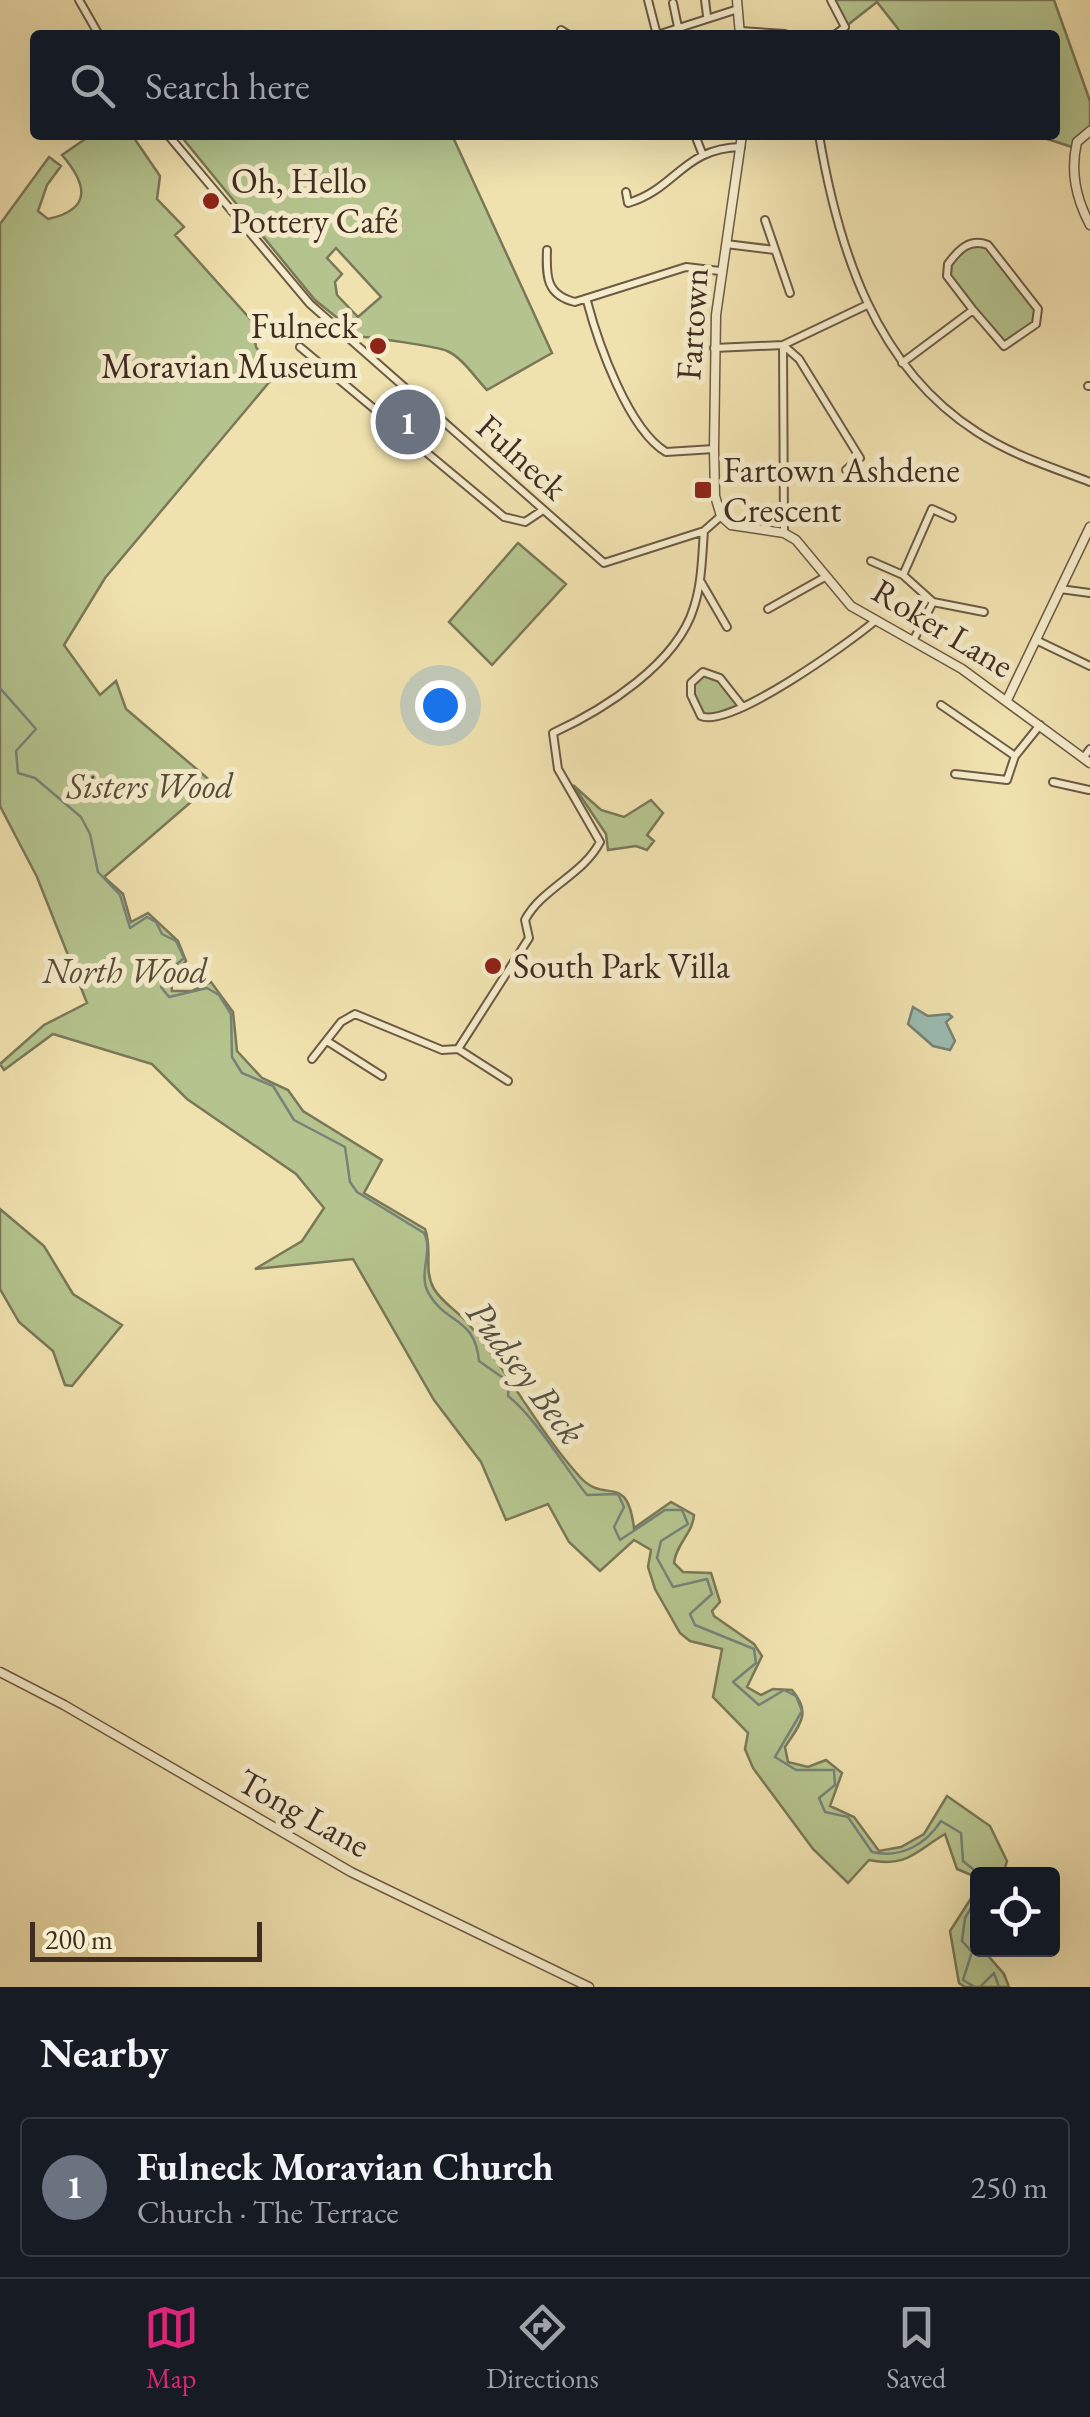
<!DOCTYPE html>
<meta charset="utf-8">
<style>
:root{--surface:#171b24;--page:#242831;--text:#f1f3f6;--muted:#9ea1a6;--line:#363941;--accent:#db2777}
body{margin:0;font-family:"EB Garamond",serif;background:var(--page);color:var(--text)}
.controls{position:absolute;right:30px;bottom:30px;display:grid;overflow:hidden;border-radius:10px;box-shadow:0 10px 40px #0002}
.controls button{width:90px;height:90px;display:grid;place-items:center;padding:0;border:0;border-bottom:2px solid var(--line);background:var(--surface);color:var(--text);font:50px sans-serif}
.scale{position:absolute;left:30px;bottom:25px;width:232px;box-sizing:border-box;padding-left:10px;border:5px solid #402d22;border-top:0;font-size:28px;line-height:35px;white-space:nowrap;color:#402d22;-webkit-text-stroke:8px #f5eccb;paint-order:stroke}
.you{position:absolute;left:440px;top:705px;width:35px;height:35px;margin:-25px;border:8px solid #fff;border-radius:50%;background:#1a73e8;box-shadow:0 0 0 15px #1a73e833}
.badge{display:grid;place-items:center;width:65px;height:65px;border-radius:50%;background:var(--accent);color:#fff;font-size:32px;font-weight:700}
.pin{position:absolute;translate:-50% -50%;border:5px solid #fff;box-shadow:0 2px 10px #0006}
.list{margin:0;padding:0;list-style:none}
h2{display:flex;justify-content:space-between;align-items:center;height:130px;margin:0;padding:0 40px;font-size:42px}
h2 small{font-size:32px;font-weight:400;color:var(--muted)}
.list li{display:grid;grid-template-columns:65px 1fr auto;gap:30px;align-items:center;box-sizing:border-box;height:140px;margin:0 20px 20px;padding:0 20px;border:2px solid var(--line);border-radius:10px}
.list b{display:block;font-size:38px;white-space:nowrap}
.list p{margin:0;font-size:32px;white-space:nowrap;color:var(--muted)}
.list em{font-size:32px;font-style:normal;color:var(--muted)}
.icon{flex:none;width:55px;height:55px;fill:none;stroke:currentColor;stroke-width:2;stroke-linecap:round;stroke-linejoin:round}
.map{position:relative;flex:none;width:1090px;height:1987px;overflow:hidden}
.search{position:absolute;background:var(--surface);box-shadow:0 10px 40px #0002;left:30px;right:30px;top:30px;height:110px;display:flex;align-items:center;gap:25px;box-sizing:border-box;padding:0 35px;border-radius:10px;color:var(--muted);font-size:38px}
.sheet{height:290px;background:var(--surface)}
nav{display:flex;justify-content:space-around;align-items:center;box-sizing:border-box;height:140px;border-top:2px solid var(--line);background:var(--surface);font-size:28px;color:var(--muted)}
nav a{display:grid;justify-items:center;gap:5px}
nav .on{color:var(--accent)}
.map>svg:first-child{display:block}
</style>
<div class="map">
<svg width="1090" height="1987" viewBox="0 0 1090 1987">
<rect width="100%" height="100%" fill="#f0e2af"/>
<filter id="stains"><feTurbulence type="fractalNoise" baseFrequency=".002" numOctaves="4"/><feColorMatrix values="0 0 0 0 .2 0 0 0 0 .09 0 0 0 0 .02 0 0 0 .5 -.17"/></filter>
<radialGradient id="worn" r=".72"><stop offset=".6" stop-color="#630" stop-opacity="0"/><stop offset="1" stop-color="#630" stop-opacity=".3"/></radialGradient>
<path fill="#b5c48e" stroke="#7a7858" stroke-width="2.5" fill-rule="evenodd" d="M831,0H1054L1090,101V131L1075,148L1035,135H1055V35H903L877,2L845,27Z
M91,135H132L160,176L157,199L184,227L175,235L252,321L256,347L276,374L105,578L64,645L100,695L116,681L126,709L213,783L104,877L123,894L131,922L148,913L178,941L186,961L171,978L172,991H192L211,982L233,1012L237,1051L262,1078L288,1090L303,1111L382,1160L364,1193L425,1229C433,1250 423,1270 434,1289C443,1304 461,1313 471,1327C510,1374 539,1432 580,1477C605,1505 627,1471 634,1528L671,1502L694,1515C693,1533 676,1544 674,1563L683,1572L711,1573L720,1602L712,1611L714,1616L754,1644L762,1656L747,1687L761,1695L773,1689L792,1690C812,1713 800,1724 785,1747L788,1762L808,1767L826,1760L842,1773L830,1806L854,1817L879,1851L901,1847L924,1834L947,1796L990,1826L1007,1861L1003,1874H978L977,1884L976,1877L957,1869L945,1834C916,1851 907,1868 869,1860L848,1883L813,1849L753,1768L745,1749L748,1733L713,1697L722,1649L690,1641L680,1633L655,1589L648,1567L651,1550L634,1540L600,1571L569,1542L548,1504L506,1520L481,1462L434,1400L353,1259L255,1269L302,1241L324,1208L296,1174L187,1099L152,1064L53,1034L4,1070L0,1064L44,1025L87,1003L37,877L0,806V224L49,157L61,166L47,185L38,211L48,219C94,209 86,183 62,155Z
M180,135H452L552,353L487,390C476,379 462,357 447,351C439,347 366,336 361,337L315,300ZM336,248L381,297L358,317L337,295L335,282L342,274L327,258Z
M968,244L988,245L1038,309L1036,324L1004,346L947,276L948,264Z
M518,543L566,584L492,665L449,622Z
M698,675H715L742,706L715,719H705L695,705L691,683Z
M573,785L601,810L624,817L651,800L663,813L647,835L654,841L647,850L636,846L608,850L606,834Z
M0,1209L44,1246L73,1294L122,1325L72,1386L65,1385L53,1351L19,1322L0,1289Z
M977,1889L973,1930L978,1950H983L1004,1974L1009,1987H965L959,1983L950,1931Z"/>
<path fill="#9bbcb2" stroke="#778378" stroke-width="2.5" d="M913,1007L928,1016L949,1014L952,1017L946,1022L955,1041L950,1050L933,1046L908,1024Z"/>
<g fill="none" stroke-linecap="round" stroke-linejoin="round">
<path stroke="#778378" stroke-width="2.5" d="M0,688L36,729L16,751L18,773L35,778L81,817L90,834L98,872L120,895L130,928L147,917L156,922L162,934L176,941L184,958L169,971L161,987L169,997L207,988L219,995L231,1014L232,1057L242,1073L273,1086L294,1120L345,1147L350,1182L357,1192L424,1233C434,1252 417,1274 429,1294C447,1325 475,1317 479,1361L509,1382L508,1396C534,1416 564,1466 587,1495L618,1494L624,1507L614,1527L620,1540L665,1510H682L688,1524L661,1541L657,1558L673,1587L707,1579L712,1594L690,1614L695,1625L754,1649L756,1663L733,1682L759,1705L784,1690L796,1696L802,1711L775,1757L796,1770H834L835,1785L819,1798L825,1812L848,1817L872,1852C901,1859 926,1844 941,1821L961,1833L963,1861L979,1874
M975,1987L963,1980L972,1952L962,1941L965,1918L978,1896
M980,1987L994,1973L999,1987"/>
<g stroke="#6c5a45" stroke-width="10">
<path id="minor" d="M79,0L99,35
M648,0L657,35L738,9
M705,0L707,16
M831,0L845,27L835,35
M673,3L678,27
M561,30L569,35
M740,31L785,34
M168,135L310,304L604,563L704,531L721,516
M695,135L702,153
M819,135C838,248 875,367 977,432C1012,455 1051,467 1090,482
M626,192L628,203C676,189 683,148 741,147
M765,220L790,293
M726,244L775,250
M547,250C546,276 546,295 575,302L686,267L720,271
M587,301C598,343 628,429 666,452L714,449
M783,345L784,533
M783,345L799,359L860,458L846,470
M783,345L867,305
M300,347L504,517L525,522L543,510
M714,348L783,345
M902,363L973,310L947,276L948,264C959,249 970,238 988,245L1038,309L1036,324L1004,346L973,310
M1088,386H1090
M871,561L903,575L933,602L984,612
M903,575L932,509L952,518
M701,582L727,627
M1060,589L1090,593
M768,609L825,577
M913,641L933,602
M1038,641L1090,666
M941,705L1015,756
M742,706L720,678L703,672L691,683V695L701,716C730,729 850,642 875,621
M1084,757L1090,749
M955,774L1007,780L1015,756L1040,725
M1053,782L1089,790
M327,1041L382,1076
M458,1049L529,938L525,920C542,888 583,875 600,842L558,769L553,733C603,710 677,664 694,607C702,582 702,556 704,531
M458,1049L508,1081
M312,1059L341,1022L355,1014L442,1050L458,1049"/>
</g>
<g stroke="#6c5a45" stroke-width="11">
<path id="tertiary" d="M737,0L740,35
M1090,131L1077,142C1070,172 1076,198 1090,225
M742,135L716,315L714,449L715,496L721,516L731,525L784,533L796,540L851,606L962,669L1090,763
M1007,700L1090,527
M0,1672L64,1705L351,1872L589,1987"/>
</g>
<use href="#minor" stroke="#f5eccb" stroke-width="6"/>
<use href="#tertiary" stroke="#f5eccb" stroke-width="8"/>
</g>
<g fill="#8f2418" stroke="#f5eccb" stroke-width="4">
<circle cx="211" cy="201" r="10"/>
<circle cx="378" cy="346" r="10"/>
<rect x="693" y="480" width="20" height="20" rx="5"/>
<circle cx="493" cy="966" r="10"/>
</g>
<g text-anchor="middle" stroke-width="10" stroke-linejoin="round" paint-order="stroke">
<g font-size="35" fill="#402d22" stroke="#f5eccb" text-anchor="start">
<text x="231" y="193">Oh, Hello<tspan x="231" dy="40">Pottery Café</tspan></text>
<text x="358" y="338" text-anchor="end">Fulneck<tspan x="358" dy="40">Moravian Museum</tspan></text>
<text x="723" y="482">Fartown Ashdene<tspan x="723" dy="40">Crescent</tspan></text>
<text x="513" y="978">South Park Villa</text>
</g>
<g font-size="35" fill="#402d22" stroke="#f5eccb">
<text transform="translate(692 324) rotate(-86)" y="12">Fartown</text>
<text transform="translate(522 457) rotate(42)" y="12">Fulneck</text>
<text transform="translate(943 628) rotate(31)" y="12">Roker Lane</text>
<text transform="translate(304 1813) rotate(29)" y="12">Tong Lane</text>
</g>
<g font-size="35" font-style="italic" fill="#574b38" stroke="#f5eccb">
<text x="150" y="798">Sisters Wood</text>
<text x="125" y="983">North Wood</text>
</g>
<g font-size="38" font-style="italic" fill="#575146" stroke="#f5eccb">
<text transform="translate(526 1372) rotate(53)" y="13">Pudsey Beck</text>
</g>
</g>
<rect width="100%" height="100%" filter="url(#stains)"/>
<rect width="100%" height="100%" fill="url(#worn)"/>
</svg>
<div class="controls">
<button><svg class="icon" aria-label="locate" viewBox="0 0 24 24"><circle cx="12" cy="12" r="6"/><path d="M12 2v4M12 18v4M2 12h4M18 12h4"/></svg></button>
</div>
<div class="scale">200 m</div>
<div class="you"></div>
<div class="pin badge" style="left:408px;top:422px;background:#6b7280">1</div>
<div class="search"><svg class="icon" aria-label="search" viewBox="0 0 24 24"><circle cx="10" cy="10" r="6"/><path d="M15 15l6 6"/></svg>Search here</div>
</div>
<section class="sheet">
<h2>Nearby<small></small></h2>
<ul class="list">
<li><span class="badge" style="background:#6b7280">1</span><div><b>Fulneck Moravian Church</b><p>Church · The Terrace</p></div><em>250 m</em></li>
</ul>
</section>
<nav>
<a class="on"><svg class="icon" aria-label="map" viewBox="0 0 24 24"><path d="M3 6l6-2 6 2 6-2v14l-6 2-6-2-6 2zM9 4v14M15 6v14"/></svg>Map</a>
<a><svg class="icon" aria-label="directions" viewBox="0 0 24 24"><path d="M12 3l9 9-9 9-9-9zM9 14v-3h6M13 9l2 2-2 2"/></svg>Directions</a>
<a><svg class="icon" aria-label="saved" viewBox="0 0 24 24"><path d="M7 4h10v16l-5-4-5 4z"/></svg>Saved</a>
</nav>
